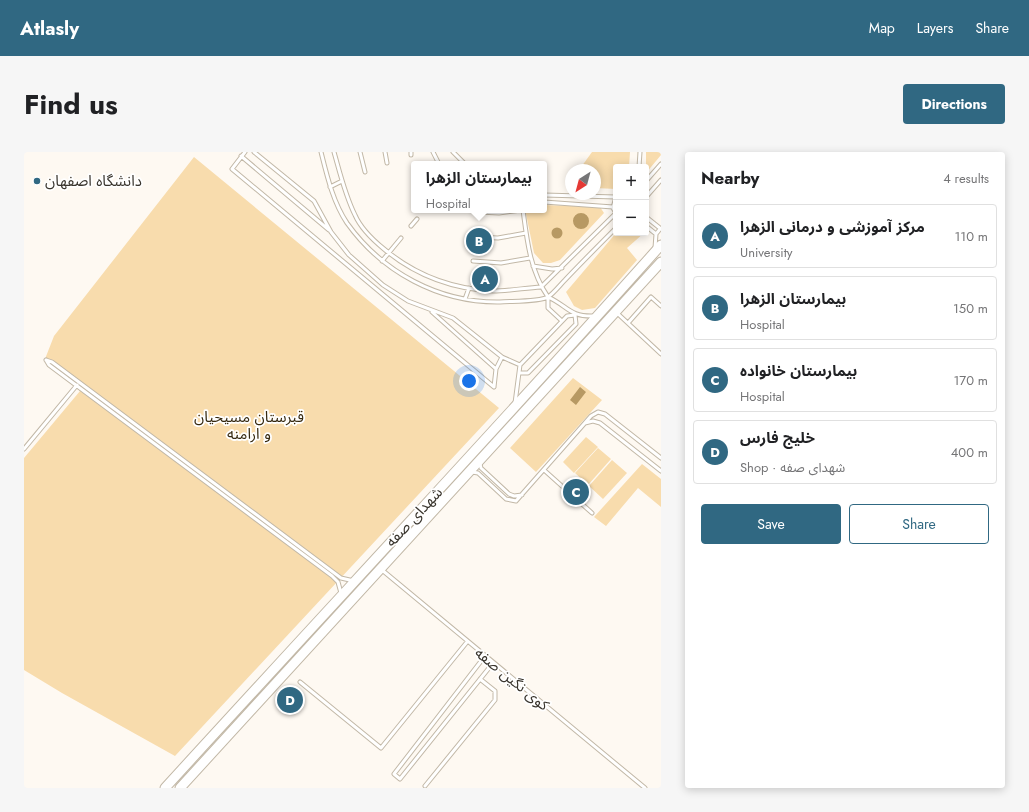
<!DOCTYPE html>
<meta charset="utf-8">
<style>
:root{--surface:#fff;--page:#f6f6f6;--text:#202124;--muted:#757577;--line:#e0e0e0;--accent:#306882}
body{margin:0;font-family:Jost,"Noto Sans Arabic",sans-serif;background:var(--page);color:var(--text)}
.controls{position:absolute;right:12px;top:12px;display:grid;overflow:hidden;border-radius:4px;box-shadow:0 2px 10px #0003}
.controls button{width:36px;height:36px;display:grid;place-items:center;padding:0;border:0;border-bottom:1px solid var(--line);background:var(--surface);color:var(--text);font:20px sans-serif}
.compass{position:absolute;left:541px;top:12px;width:36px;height:36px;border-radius:50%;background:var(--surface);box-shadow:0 2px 10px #0003;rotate:216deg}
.you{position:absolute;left:445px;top:229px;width:14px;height:14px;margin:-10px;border:3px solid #fff;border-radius:50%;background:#1a73e8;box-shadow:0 0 0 6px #1a73e833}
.badge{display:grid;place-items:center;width:26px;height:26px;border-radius:50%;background:var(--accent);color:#fff;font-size:13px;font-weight:700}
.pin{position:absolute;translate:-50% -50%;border:2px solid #fff;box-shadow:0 1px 4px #0006}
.popup{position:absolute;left:387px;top:9px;width:136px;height:52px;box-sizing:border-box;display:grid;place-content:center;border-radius:4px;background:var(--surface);filter:drop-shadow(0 1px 3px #0005);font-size:13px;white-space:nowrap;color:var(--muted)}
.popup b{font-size:15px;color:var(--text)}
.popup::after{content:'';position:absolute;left:50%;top:100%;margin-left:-8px;border:8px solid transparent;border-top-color:var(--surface)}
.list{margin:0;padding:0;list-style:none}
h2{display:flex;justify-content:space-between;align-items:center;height:52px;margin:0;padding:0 16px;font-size:17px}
h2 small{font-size:13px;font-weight:400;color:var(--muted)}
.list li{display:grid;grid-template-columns:26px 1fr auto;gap:12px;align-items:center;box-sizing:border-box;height:64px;margin:0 8px 8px;padding:0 8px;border:1px solid var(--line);border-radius:4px}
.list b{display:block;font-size:15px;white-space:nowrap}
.list p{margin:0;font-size:13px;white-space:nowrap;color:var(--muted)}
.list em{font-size:13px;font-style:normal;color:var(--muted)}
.actions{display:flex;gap:8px;padding:12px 16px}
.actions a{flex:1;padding:9px 0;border:1px solid var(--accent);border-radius:4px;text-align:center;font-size:14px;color:var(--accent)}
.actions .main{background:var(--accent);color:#fff}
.map{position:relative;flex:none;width:637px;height:636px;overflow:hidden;border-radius:4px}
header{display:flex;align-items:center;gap:24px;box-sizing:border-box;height:56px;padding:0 20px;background:var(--accent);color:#fff}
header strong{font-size:19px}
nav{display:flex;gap:22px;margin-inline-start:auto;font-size:14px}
.intro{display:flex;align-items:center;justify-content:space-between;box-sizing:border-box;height:96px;padding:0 24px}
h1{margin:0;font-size:28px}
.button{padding:10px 18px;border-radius:4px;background:var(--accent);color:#fff;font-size:14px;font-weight:700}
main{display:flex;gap:24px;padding:0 24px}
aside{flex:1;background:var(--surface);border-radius:4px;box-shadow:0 2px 10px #0003}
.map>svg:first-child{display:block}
</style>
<header>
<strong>Atlasly</strong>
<nav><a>Map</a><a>Layers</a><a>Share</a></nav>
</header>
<div class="intro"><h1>Find us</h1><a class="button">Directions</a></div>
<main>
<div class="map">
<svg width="637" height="636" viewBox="0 0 637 636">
<rect width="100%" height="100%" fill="#fef9f2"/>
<path fill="#f8dcad" d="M568,0H606L605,15H592V37L571,36V18H555Z
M622,0H637V3L622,21Z
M170,5L475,256L151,604L38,541L0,518V306L56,239L24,214L21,207L30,184Z
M520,53L576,55L580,61L536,108L527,111H519L510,101L502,62V58H520Z
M592,81H620L603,96L613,108L571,156L558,158L550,154L542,140Z
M549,226L578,248L512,320L486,296Z
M562,285L574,295L550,321L539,310Z
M574,296L587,307L564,333L551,321Z
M588,308L603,321L579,347L565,334Z
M618,312L637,327V355L614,336L582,374L570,365Z"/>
<path fill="#b79963" d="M549 69a8 8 0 1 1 16 0a8 8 0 1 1-16 0Z
M527.5 81a5.5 5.5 0 1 1 11 0a5.5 5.5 0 1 1-11 0Z
M556,235L562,240L552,253L546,248Z"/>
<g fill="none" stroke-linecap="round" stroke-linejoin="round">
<g stroke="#c2b8a7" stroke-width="5">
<path id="service" d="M221,0L208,17L470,235
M230,0L290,49L307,80L325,103L359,133L384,149L429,166L478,205L496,213
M297,0C303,24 309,50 323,71C358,120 415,151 476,150C487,149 515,150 524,145C530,141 536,133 541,128C558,110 575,93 592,76
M310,0C316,21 321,43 331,63C337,77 349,88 360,97C391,123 429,137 469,139C484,139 501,136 517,135L592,61
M336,0L341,20
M361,0L363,11
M387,0V3
M409,0L415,12
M429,0L441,12
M217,4L305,78
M615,15L616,0
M622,29L637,12
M306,35L318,29
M520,43L592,45
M622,45L637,28
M520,50L589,55
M499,58C503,88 506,119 524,145
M455,60L475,61L497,58
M592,61L589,56L592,45
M622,65L637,77
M387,74L393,67
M622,74L632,82
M453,85L474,86L502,81
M631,96L632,82L636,77
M358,109L377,86
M449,109L477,111L506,106
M509,114L528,117L538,116
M441,147L445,136
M408,160L472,217
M593,161L637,202
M538,169L524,156V145C544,154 545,165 570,164
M604,171L627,145L637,154
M22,208L28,210L317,426L330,429
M22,208L25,213L308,424L314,430L317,441
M496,221H504L552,172L551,163
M470,235L472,217L478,205
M491,251L496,213L543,164L551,163
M561,271L569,269L576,271L637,319
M0,297L53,233
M456,312L457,316L485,342L490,344L498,343
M520,318L568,361
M448,320L454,321L482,347L492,349L567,264L574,260L581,262L637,306
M358,418L621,636
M461,504L370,622L376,627L469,511
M276,530L357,596L443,490
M401,634L471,548V539L456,527"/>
</g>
<g stroke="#c2b8a7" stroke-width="11">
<path id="secondary" d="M141,636C306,455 474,276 637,93
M156,636L637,110"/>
</g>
<use href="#service" stroke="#fff" stroke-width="3"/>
<use href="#secondary" stroke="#fff" stroke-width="9"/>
</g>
<circle fill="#306882" stroke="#fff" stroke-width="1.5" cx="13" cy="29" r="4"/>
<g text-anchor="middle" stroke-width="3.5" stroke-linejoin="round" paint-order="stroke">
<g font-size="15" fill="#39352e" stroke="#fff" text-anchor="start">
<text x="21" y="34">دانشگاه اصفهان</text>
</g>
<g font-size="15" fill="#35280f" stroke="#fff">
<text x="225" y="270">قبرستان مسیحیان<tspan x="225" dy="17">و ارامنه</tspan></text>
</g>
<g font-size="15" fill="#39352e" stroke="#fff">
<text transform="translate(390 365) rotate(-47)" y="5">شهدای صفه</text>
<text transform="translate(488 527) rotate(39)" y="5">کوی نگین صفه</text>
</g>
</g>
</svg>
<div class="controls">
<button>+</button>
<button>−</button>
</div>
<svg class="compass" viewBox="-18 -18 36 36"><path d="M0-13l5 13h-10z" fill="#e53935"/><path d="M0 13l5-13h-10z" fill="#757577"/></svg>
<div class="you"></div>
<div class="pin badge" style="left:461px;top:127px">A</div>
<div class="pin badge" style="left:455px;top:89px">B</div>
<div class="popup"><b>بیمارستان الزهرا</b>Hospital</div>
<div class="pin badge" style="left:552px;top:340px">C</div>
<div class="pin badge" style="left:266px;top:548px">D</div>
</div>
<aside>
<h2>Nearby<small>4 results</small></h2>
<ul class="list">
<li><span class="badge">A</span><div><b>مرکز آموزشی و درمانی الزهرا</b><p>University</p></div><em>110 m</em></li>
<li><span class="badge">B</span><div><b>بیمارستان الزهرا</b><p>Hospital</p></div><em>150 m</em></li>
<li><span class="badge">C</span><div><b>بیمارستان خانواده</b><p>Hospital</p></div><em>170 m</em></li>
<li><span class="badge">D</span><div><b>خلیج فارس</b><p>Shop · شهدای صفه</p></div><em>400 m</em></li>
</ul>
<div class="actions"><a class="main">Save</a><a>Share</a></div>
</aside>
</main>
